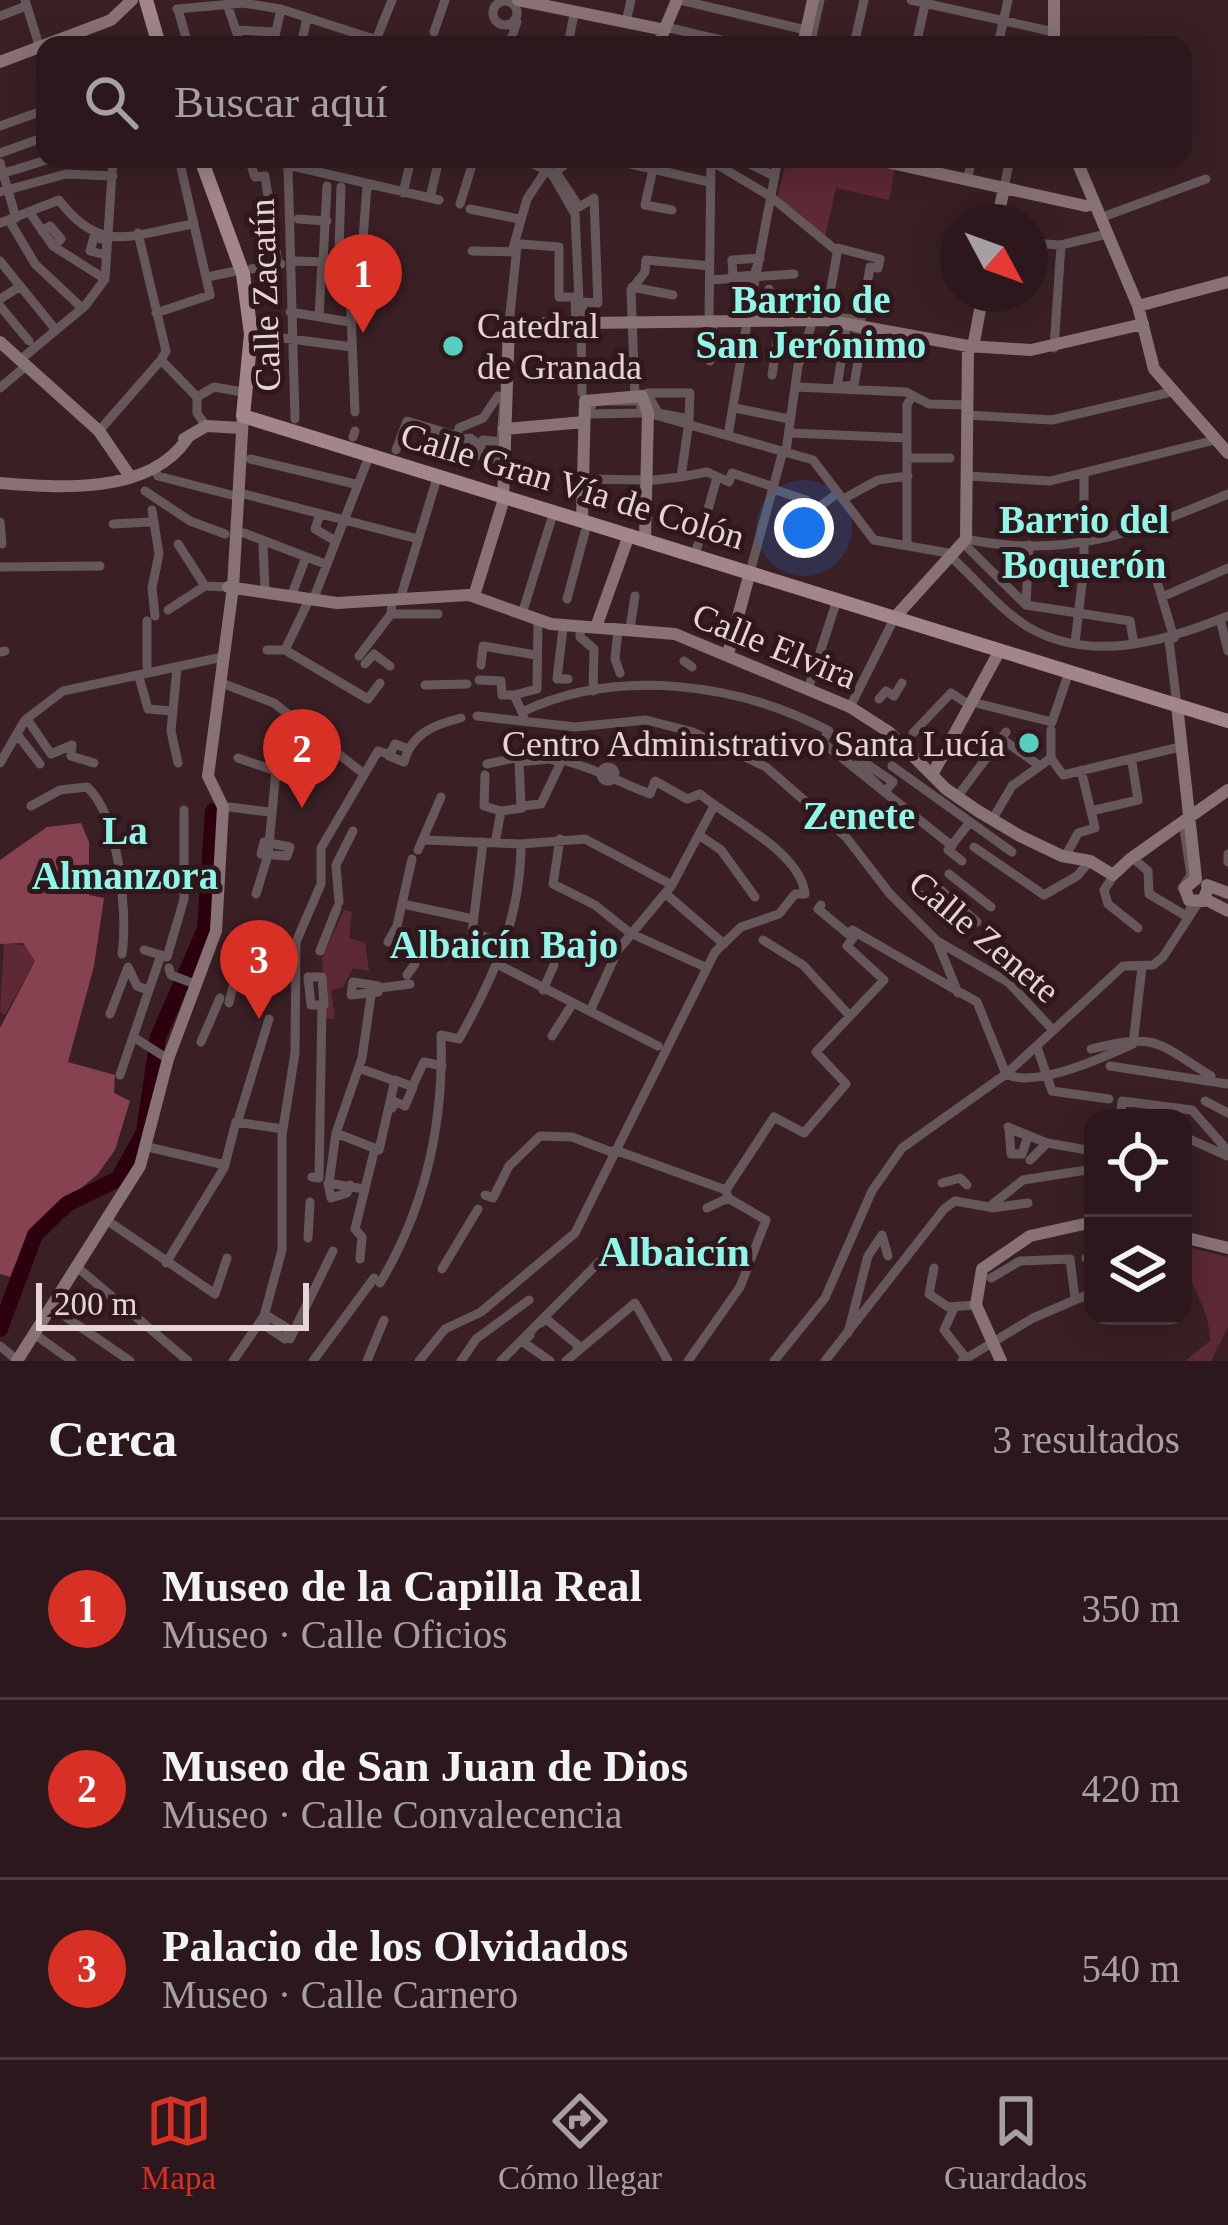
<!DOCTYPE html>
<html lang="es">
<meta charset="utf-8">
<style>
:root{--surface:#2c181c;--page:#342125;--text:#f1f3f6;--muted:#a6a0a3;--line:#48373b;--accent:#d93025}
body{margin:0;font-family:Georgia,serif;background:var(--page);color:var(--text)}
.controls{position:absolute;right:36px;bottom:36px;display:grid;overflow:hidden;border-radius:24px;box-shadow:0 6px 30px #0003}
.controls button{width:108px;height:108px;display:grid;place-items:center;padding:0;border:0;border-bottom:3px solid var(--line);background:var(--surface);color:var(--text);font:60px sans-serif}
.compass{position:absolute;left:940px;top:204px;width:108px;height:108px;border-radius:50%;background:var(--surface);box-shadow:0 6px 30px #0003;rotate:131deg}
.scale{position:absolute;left:36px;bottom:30px;width:273px;box-sizing:border-box;padding-left:12px;border:6px solid #e6d4d6;border-top:0;font-size:33px;line-height:42px;white-space:nowrap;color:#e6d4d6;-webkit-text-stroke:9px #30171b;paint-order:stroke}
.you{position:absolute;left:804px;top:528px;width:42px;height:42px;margin:-30px;border:9px solid #fff;border-radius:50%;background:#1a73e8;box-shadow:0 0 0 18px #1a73e833}
.badge{display:grid;place-items:center;width:78px;height:78px;border-radius:50%;background:var(--accent);color:#fff;font-size:39px;font-weight:700}
.pin{position:absolute;translate:-50% -99px;filter:drop-shadow(0 3px 6px #0008)}
.pin::after{content:'';position:absolute;top:63px;width:42px;height:36px;background:inherit;clip-path:polygon(0 0,100% 0,50% 100%)}
.list{margin:0;padding:0;list-style:none}
h2{display:flex;justify-content:space-between;align-items:center;height:156px;margin:0;padding:0 48px;font-size:51px}
h2 small{font-size:39px;font-weight:400;color:var(--muted)}
.list li{display:grid;grid-template-columns:78px 1fr auto;gap:36px;align-items:center;box-sizing:border-box;height:180px;padding:0 48px;border-top:3px solid var(--line)}
.list b{display:block;font-size:45px;white-space:nowrap}
.list p{margin:0;font-size:39px;white-space:nowrap;color:var(--muted)}
.list em{font-size:39px;font-style:normal;color:var(--muted)}
.icon{flex:none;width:66px;height:66px;fill:none;stroke:currentColor;stroke-width:2;stroke-linecap:round;stroke-linejoin:round}
.map{position:relative;flex:none;width:1228px;height:1361px;overflow:hidden}
.search{position:absolute;background:var(--surface);box-shadow:0 6px 30px #0003;left:36px;right:36px;top:36px;height:132px;display:flex;align-items:center;gap:30px;box-sizing:border-box;padding:0 42px;border-radius:24px;color:var(--muted);font-size:45px}
.sheet{height:696px;background:var(--surface)}
nav{display:flex;justify-content:space-around;align-items:center;box-sizing:border-box;height:168px;border-top:3px solid var(--line);background:var(--surface);font-size:33px;color:var(--muted)}
nav a{display:grid;justify-items:center;gap:6px}
nav .on{color:var(--accent)}
.map>svg:first-child{display:block}
</style>
<div class="map">
<svg width="1228" height="1361" viewBox="0 0 1228 1361">
<rect width="100%" height="100%" fill="#3a2025"/>
<path fill="#5d2934" d="M787,159H856L895,169L889,200L836,188L825,237L777,198Z
M344,910L352,912L349,938L365,943L369,971L353,968L343,987L331,990L335,1019L325,1018L322,958Z
M4,943L29,946L35,961L5,1015L0,1012Z
M1183,1246L1228,1257V1327L1211,1361H1185L1210,1341C1211,1306 1183,1280 1183,1246Z"/>
<path fill="#864250" d="M81,823L89,842V895L104,898L94,966L68,1062L115,1075L114,1093L130,1101L115,1150L97,1175L29,1231L10,1277L0,1274V1028L35,961L23,943L0,944V860L47,827Z"/>
<g fill="none" stroke-linecap="round" stroke-linejoin="round">
<path stroke="#2c000c" stroke-width="16" d="M0,1329L35,1235L67,1204L118,1179L144,1132L158,1037L205,929L213,811"/>
<path stroke="#66585a" stroke-width="9" d="M25,0L38,42
M680,0L806,30
M911,0L1054,32
M493 13a12 12 0 1 1 24 0a12 12 0 1 1-24 0Z
M227,4L241,45
M177,9L243,3L281,9L392,45
M178,9L188,45
M0,16L26,6
M626,22L631,0
M670,28L742,45
M236,30L276,32
M434,32L445,0
M376,40L392,0
M273,45L281,9
M301,45L307,18
M509,45L517,22
M568,45L573,19
M810,45L820,0
M854,45L864,0
M860,45H863
M916,45L926,0
M998,45L1008,0
M0,126L45,110
M0,153L45,137
M249,159L255,177L265,176L278,264
M262,159L439,200
M522,159L548,171
M609,159L709,182
M740,159L774,176
M711,161L770,196L837,251
M0,163L16,218
M288,166L295,419
M653,169L645,205L672,210
M545,172L558,175L579,207L594,198L598,303L582,302L583,321H576L575,297H559V247L521,244L513,248L527,199Z
M4,173L50,159
M552,174L575,214L579,300
M553,174L572,159
M967,180L972,159
M1004,188L1010,159
M0,192L66,174L113,176
M403,193L411,159
M430,198L439,159
M460,204L474,159
M470,209L519,219
M30,213L53,246L105,279
M1100,218L1206,179
M298,219L327,221
M9,220L35,264L82,308
M0,223L59,200C101,256 132,234 194,224
M50,226L61,239L54,246L42,231Z
M138,233L166,351L161,360
M94,237L107,240L106,255L90,251Z
M1030,243L1061,245L1107,234
M838,248L880,259L878,268L870,267L861,320L826,316Z
M472,251L516,252
M760,258L754,275L733,277L732,260Z
M0,261L55,329
M295,261L324,262
M323,262L327,186
M345,263L361,265L367,186
M349,265L355,412
M251,269L281,264
M207,277L236,271
M710,280L794,274
M338,283L341,187
M632,287L673,295
M769,289L774,317
M0,299L19,287
M0,306L29,341
M290,312L350,322
M156,313L210,295L179,159
M319,317L322,262
M748,317L778,159
M709,321L711,159
M509,324L517,246
M847,324L862,332V338L854,385L837,387Z
M581,326L582,393
M260,335L352,347
M1054,348L1061,245
M20,360L85,306L105,279L113,159
M710,361L713,324
M772,375L780,323
M796,387L906,392L929,404L967,405
M0,388L27,365
M647,393H690L689,419L658,413Z
M498,396L504,400L501,442L483,440L481,446L470,438L456,440L459,428L483,418Z
M635,396L631,290L645,272L646,260L710,266
M197,397L214,387L237,391
M593,401H639L643,413L589,414Z
M735,408L789,419
M648,413L813,460L874,540L954,554
M967,415L1052,420L1171,392
M99,431L161,360L197,397V413L206,426
M791,433L907,438
M728,436L747,323
M353,437L355,431
M480,446L478,455L503,461
M396,450L407,421L457,436
M786,451L798,366L813,320
M908,458H950
M250,459L355,484
M153,467L158,476L235,496
M967,476L1050,481L1215,440
M681,477L707,472L729,482L732,473L771,486
M587,479L644,480
M654,480L681,477L689,421
M776,490L806,500L815,510L835,495
M145,491L190,521L225,534
M240,493L418,539
M845,498L878,480L908,476
M152,510L159,554L152,588L155,616
M319,517L315,529L334,540
M0,522L2,544
M113,524L150,522
M244,533L325,564
M966,539C1066,560 1138,532 1228,494
M963,543L1026,605
M178,544L205,586
M907,545V405L912,396
M263,546L265,588
M695,555L716,481
M951,557C976,579 1000,610 1028,627C1091,664 1167,641 1228,616
M1084,566L1156,578L1174,638
M0,567L100,566
M750,572L783,451
M292,594L306,557
M401,596L438,475
M1162,597L1228,568
M567,599L585,532
M313,600L370,454
M1026,605L1130,621L1134,644
M1026,605L1029,545
M168,610L205,586L227,587
M391,614H438
M522,614L554,511
M1220,619L1228,651
M563,628L557,679H568
M630,628L635,596
M580,629V637L594,649L593,691
M618,630L615,659L620,673
M1169,640L1177,705
M1075,643L1084,566V475
M267,650H285L368,699L380,683
M285,650L309,600
M0,652L5,651
M359,656L391,614L392,603
M684,661L692,667
M365,664L374,654L390,666
M481,665L483,646L536,655
M147,666V621
M177,668L171,731L178,763
M139,677L148,709L172,711
M479,680L501,681L502,695H514L522,712
M219,682L274,703L364,774
M425,685L467,684
M809,686L837,600
M514,695L537,689L538,622
M879,699L886,691L894,696L902,683
M972,702L1052,722L1069,672
M850,707L895,617
M477,716L575,727L646,720L693,732L766,767L846,837L890,894L937,941L1008,982L1052,1029
M524,718L522,712C617,667 739,683 829,731L822,742L952,846
M29,722L51,754L72,745L71,756L94,763
M1051,730V758L1063,775L1180,747
M913,733L951,693L968,704
M20,738L40,764
M1002,739L1037,764
M406,748L395,744L389,756L404,762C411,735 432,725 461,718
M238,758L276,771L268,855L256,894
M549,759L561,762L541,804L521,806L519,762Z
M562,760C595,768 618,782 650,794L655,781L687,799L700,794C732,821 800,851 805,894
M861,760L893,782L885,792L857,765Z
M0,763L25,720L63,691L218,658
M487,764L565,747
M892,766L1012,852
M601 774a7 7 0 1 1 14 0a7 7 0 1 1-14 0Z
M485,775L484,806L501,811L522,808
M957,797L1006,732
M31,806L60,790L87,787C119,815 128,913 122,954
M229,807L269,812
M1091,811L1138,800L1132,762
M992,820L1012,786L1051,758
M1183,823L1191,875L1182,888L1191,905L1188,917L1149,894L1148,871L1134,859Z
M699,835L721,850L755,897
M560,839L553,884L595,905L630,933L705,967
M425,840L521,844L585,839L672,885
M264,842L290,847L287,856L261,854Z
M483,842L472,933L506,943
M495,843L501,811
M974,847L1044,895L1077,876L1090,861
M418,850L441,797
M1228,854V862
M1065,857L1078,833L1095,828L1081,770
M962,861L948,850L970,822
M949,874L991,907
M1112,878L1104,890L1108,904L1138,928
M937,887L977,922
M666,894L724,944
M921,895L964,934
M339,902L336,865L353,831
M403,904L473,919
M852,930L977,1002L1006,1074
M763,940L803,965L848,1014
M937,941L958,993
M388,942L397,926L412,859
M144,950L167,957L184,899V810
M320,951L337,908
M499,965L658,1046
M169,968L171,975L195,984
M407,975L415,964
M308,977H322L324,1005H311Z
M353,982L378,986V992L351,995Z
M543,990L554,965
M229,1003L245,937
M591,1009L618,950L672,885L714,806
M110,1014L128,967L137,986L148,990
M552,1036L571,1006
M135,1038L168,1059
M201,1042L220,998
M1037,1047L1052,1091L1109,1099
M1091,1049C1157,1033 1155,1041 1211,1076L1208,1081
M1110,1066L1228,1084
M359,1068L395,1081
M1006,1074C1035,1089 1104,1057 1133,1044L1142,967
M120,1075L161,955
M412,1087L424,1062L442,1066
M1205,1101L1228,1113
M1121,1111L1122,1101L1192,1110L1228,1151
M239,1117L269,1019
M1008,1127L1047,1143L1093,1151
M1009,1129L1028,1136L1022,1154H1011Z
M336,1133L379,1150L395,1080L413,1087L405,1106L396,1102L392,1108
M1183,1136L1227,1156
M148,1147L225,1165
M615,1150L726,1190L728,1198L766,1220L740,1287L688,1361
M1030,1160L1047,1143
M312,1177L319,1178L322,1005
M329,1183L336,1133L362,1058L372,989L410,984
M942,1183L960,1178L967,1185
M350,1185L347,1193L331,1198L328,1183L364,1189
M726,1190L774,1117L804,1133L846,1084L816,1052L884,980L847,946L853,938L818,909L821,905
M485,1195L493,1198L509,1166L540,1136L572,1137L614,1153
M707,1208L728,1198
M992,1208L1028,1203
M108,1221L215,1294L227,1258
M308,1238L310,1202
M1086,1258H1093
M360,1259L362,1237L355,1229L375,1148
M166,1263L224,1168L236,1122L283,1129
M77,1267L188,1361
M934,1268L929,1294L948,1307L976,1305
M442,1269L478,1209
M991,1278L1020,1261L1070,1259L1075,1298
M380,1283C426,1206 444,1124 441,1035L459,1039C494,977 521,917 521,844
M50,1306L130,1361
M954,1308L944,1330L966,1358
M266,1315L289,1329L285,1339L264,1325Z
M541,1323L545,1318L580,1347L577,1349
M33,1333L72,1361
M848,1333L868,1256L882,1235L888,1256
M530,1335L523,1342L550,1361
M290,1339L333,1251
M0,1346L17,1360
M233,1361L264,1316L282,1250V1135L295,1053L296,942L321,884V848L378,751L388,754
M313,1361L374,1278
M367,1361L384,1320
M419,1361L445,1329L481,1312L575,1233L715,952L741,927L779,914L795,894H805
M461,1361L476,1339L529,1300
M501,1361L609,1252
M566,1361L635,1303L668,1361
M774,1361L825,1298L872,1191L902,1148L1006,1074L1123,966L1153,965L1163,957L1198,903
M825,1361L944,1209L955,1201L989,1207L1023,1180L1093,1169
M962,1361L1033,1318L1089,1294L1093,1279"/>
<path stroke="#887275" stroke-width="12" d="M518,0L665,30
M1054,0V45
M658,45L677,0
M803,45L813,0
M0,62L111,20L132,0
M873,159L1086,206L1094,203
M1076,159L1138,306L1154,369L1228,453
M997,222L1004,188
M1138,306L1228,282
M0,342L99,431L129,475
M973,347L983,294
M504,429L584,422
M184,439L206,426L242,428
M0,483C59,488 149,495 187,439
M582,520L585,401L642,396L648,413L645,539
M228,587L337,603L469,595L551,624L675,634L850,707L889,732L946,789L978,811L1020,836L1062,856L1090,861L1113,875L1130,859
M474,596L503,502L509,324L826,320L968,346L1031,350L1143,324
M895,617L966,539L968,346
M596,627L629,535
M728,654L750,572
M1177,705L1196,879
M932,775L1000,650
M1133,857L1228,790
M1196,879L1185,888L1189,900L1203,901L1208,888
M1207,885L1228,893
M1205,899L1228,911
M1183,1237L1228,1248
M17,1361L140,1166L168,1059L216,931L223,807L208,776L233,587L243,416
M1001,1361L976,1305L982,1269L1030,1236L1093,1222"/>
<path stroke="#a2868a" stroke-width="14" d="M146,0L159,45
M201,159L243,274L251,334L243,416L1228,721"/>
</g>
<g fill="#58cec0" stroke="#30171b" stroke-width="4.5">
<circle cx="453" cy="346" r="12"/>
<circle cx="1029" cy="743" r="12"/>
</g>
<g text-anchor="middle" stroke-width="10" stroke-linejoin="round" paint-order="stroke">
<g font-size="36" fill="#e6d4d6" stroke="#30171b">
<text transform="translate(264 295) rotate(-92)" y="13">Calle Zacatín</text>
<text transform="translate(573 485) rotate(17)" y="13">Calle Gran Vía de Colón</text>
<text transform="translate(775 645) rotate(22)" y="13">Calle Elvira</text>
<text transform="translate(985 936) rotate(40)" y="13">Calle Zenete</text>
</g>
<g font-size="36" fill="#e6d4d6" stroke="#30171b" text-anchor="start">
<text x="477" y="338">Catedral<tspan x="477" dy="41">de Granada</tspan></text>
<text x="1005" y="756" text-anchor="end">Centro Administrativo Santa Lucía</text>
</g>
<g font-size="39" font-weight="bold" fill="#8ef7e9" stroke="#30171b">
<text x="811" y="313">Barrio de<tspan x="811" dy="45">San Jerónimo</tspan></text>
<text x="1084" y="533">Barrio del<tspan x="1084" dy="45">Boquerón</tspan></text>
<text x="859" y="829">Zenete</text>
<text x="125" y="844">La<tspan x="125" dy="45">Almanzora</tspan></text>
<text x="504" y="958">Albaicín Bajo</text>
</g>
<g font-size="42" font-weight="bold" fill="#8ef7e9" stroke="#30171b">
<text x="674" y="1266">Albaicín</text>
</g>
</g>
</svg>
<div class="controls">
<button><svg class="icon" aria-label="locate" viewBox="0 0 24 24"><circle cx="12" cy="12" r="6"/><path d="M12 2v4M12 18v4M2 12h4M18 12h4"/></svg></button>
<button><svg class="icon" aria-label="layers" viewBox="0 0 24 24"><path d="M12 4l9 5-9 5-9-5zM3 14l9 5 9-5"/></svg></button>
</div>
<svg class="compass" viewBox="-18 -18 36 36"><path d="M0-13l5 13h-10z" fill="#e53935"/><path d="M0 13l5-13h-10z" fill="#a6a0a3"/></svg>
<div class="scale">200 m</div>
<div class="you"></div>
<div class="pin badge" style="left:363px;top:333px">1</div>
<div class="pin badge" style="left:302px;top:808px">2</div>
<div class="pin badge" style="left:259px;top:1019px">3</div>
<div class="search"><svg class="icon" aria-label="search" viewBox="0 0 24 24"><circle cx="10" cy="10" r="6"/><path d="M15 15l6 6"/></svg>Buscar aquí</div>
</div>
<section class="sheet">
<h2>Cerca<small>3 resultados</small></h2>
<ul class="list">
<li><span class="badge">1</span><div><b>Museo de la Capilla Real</b><p>Museo · Calle Oficios</p></div><em>350 m</em></li>
<li><span class="badge">2</span><div><b>Museo de San Juan de Dios</b><p>Museo · Calle Convalecencia</p></div><em>420 m</em></li>
<li><span class="badge">3</span><div><b>Palacio de los Olvidados</b><p>Museo · Calle Carnero</p></div><em>540 m</em></li>
</ul>
</section>
<nav>
<a class="on"><svg class="icon" aria-label="map" viewBox="0 0 24 24"><path d="M3 6l6-2 6 2 6-2v14l-6 2-6-2-6 2zM9 4v14M15 6v14"/></svg>Mapa</a>
<a><svg class="icon" aria-label="directions" viewBox="0 0 24 24"><path d="M12 3l9 9-9 9-9-9zM9 14v-3h6M13 9l2 2-2 2"/></svg>Cómo llegar</a>
<a><svg class="icon" aria-label="saved" viewBox="0 0 24 24"><path d="M7 4h10v16l-5-4-5 4z"/></svg>Guardados</a>
</nav>
